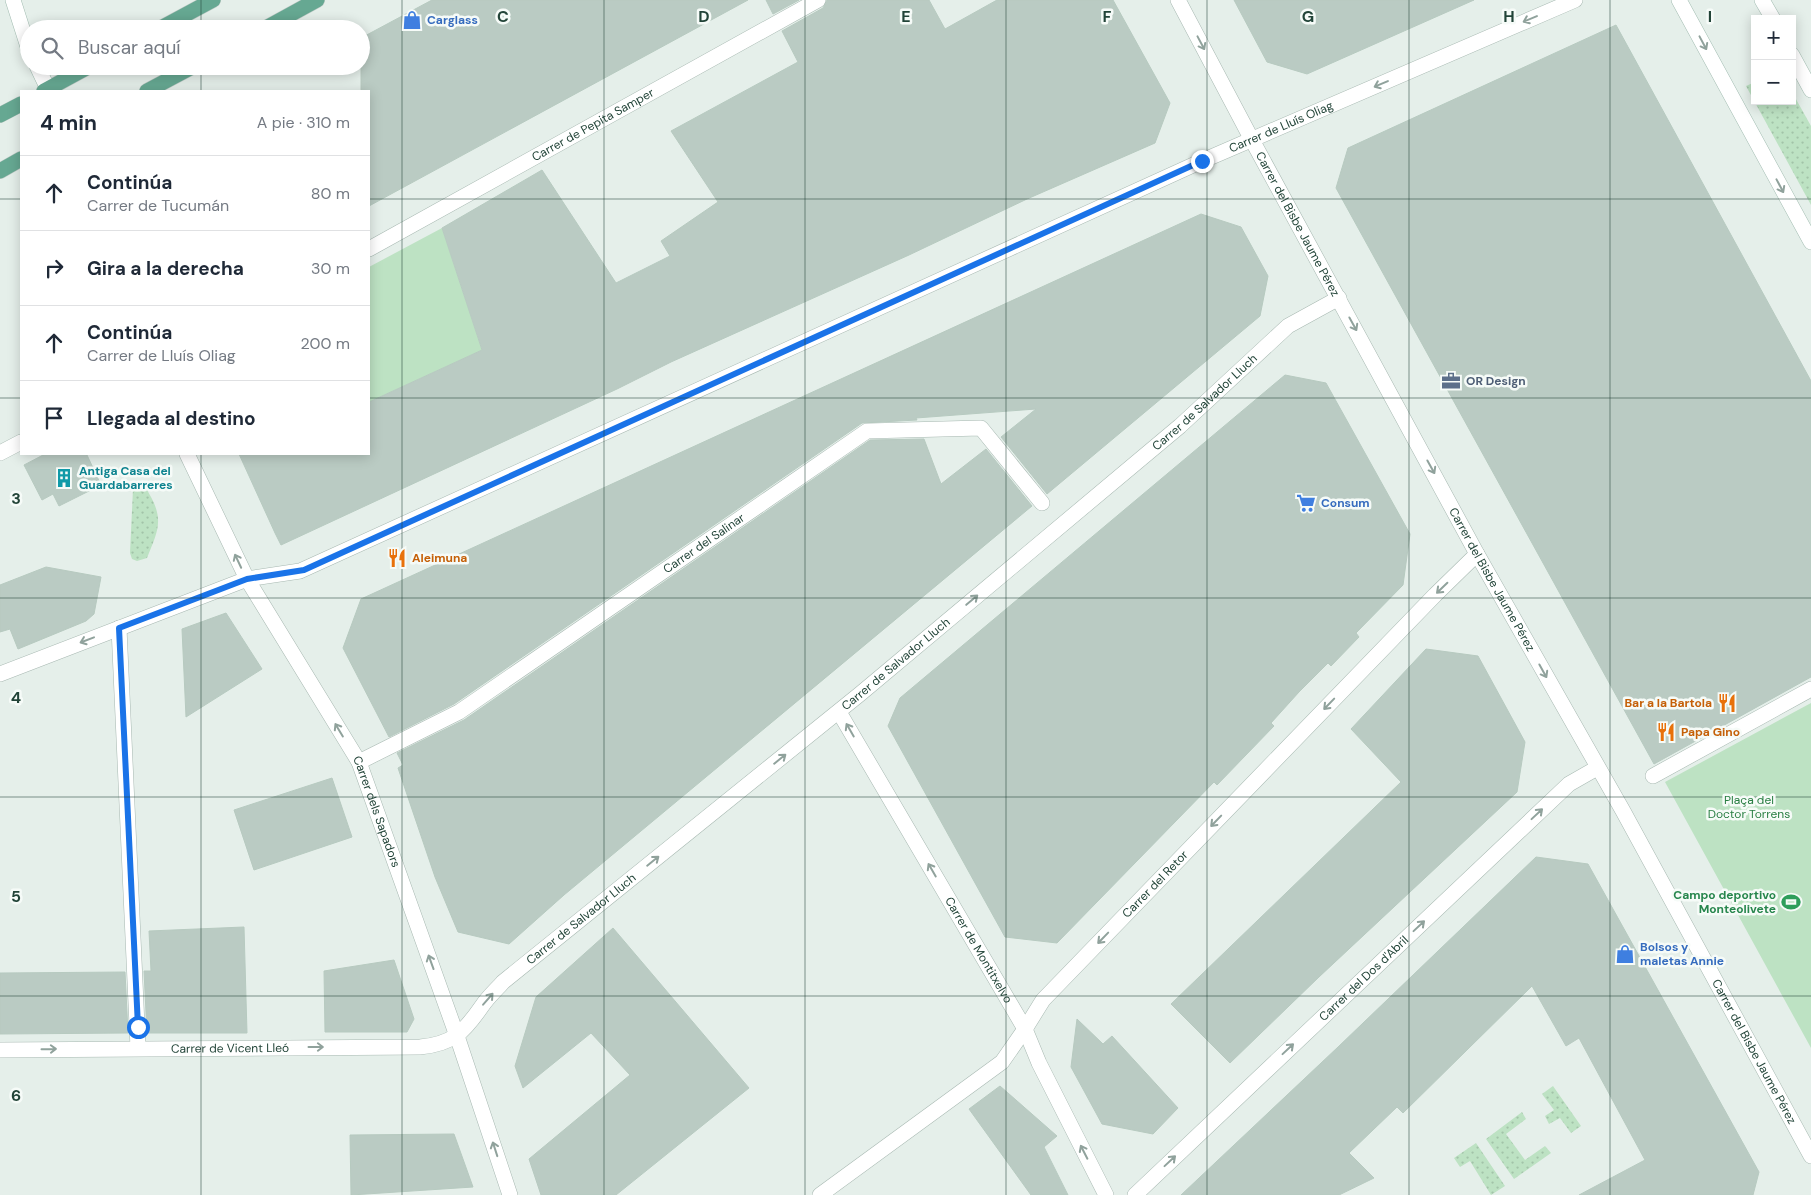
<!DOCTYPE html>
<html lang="es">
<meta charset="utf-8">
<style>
:root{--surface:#fff;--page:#f2f2f3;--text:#1f2937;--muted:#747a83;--line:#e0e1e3}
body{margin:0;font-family:"DM Sans",sans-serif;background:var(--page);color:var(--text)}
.controls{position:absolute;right:15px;top:15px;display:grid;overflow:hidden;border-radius:0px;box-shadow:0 2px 12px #0003}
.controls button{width:45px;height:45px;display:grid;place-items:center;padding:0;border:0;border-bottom:1px solid var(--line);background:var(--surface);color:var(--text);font:25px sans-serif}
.stop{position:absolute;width:15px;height:15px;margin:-11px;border:4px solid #1a73e8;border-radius:50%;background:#fff}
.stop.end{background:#1a73e8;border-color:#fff;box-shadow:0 1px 5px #0008}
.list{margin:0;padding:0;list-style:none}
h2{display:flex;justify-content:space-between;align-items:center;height:65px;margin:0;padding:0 20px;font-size:21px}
h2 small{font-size:16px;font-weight:400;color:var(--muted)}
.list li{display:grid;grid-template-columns:32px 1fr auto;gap:15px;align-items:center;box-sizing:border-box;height:75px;padding:0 20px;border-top:1px solid var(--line)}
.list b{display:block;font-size:19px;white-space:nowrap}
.list p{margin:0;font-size:16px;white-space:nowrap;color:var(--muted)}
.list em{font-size:16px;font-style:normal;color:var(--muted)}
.icon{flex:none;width:28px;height:28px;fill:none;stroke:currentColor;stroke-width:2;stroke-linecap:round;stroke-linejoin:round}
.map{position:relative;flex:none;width:1811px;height:1195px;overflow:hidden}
.search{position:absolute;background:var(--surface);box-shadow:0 2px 12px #0003;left:20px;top:20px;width:350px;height:55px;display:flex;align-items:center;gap:12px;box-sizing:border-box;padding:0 18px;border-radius:28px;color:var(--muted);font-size:19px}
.panel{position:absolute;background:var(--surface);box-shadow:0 2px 12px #0003;left:20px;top:90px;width:350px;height:365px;border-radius:0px}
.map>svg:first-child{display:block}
</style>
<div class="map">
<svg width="1811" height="1195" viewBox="0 0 1811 1195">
<defs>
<pattern id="grass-dots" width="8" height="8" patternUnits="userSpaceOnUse" patternTransform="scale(1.25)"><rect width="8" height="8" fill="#bde2c3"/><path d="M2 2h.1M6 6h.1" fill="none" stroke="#a2c3a8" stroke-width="1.8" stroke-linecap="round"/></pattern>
</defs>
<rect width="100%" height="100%" fill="#e5efea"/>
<path fill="url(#grass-dots)" d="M1755,82V101H1792V92L1811,126V205L1746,86Z
M138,482C145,484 147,490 151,497C164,521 157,533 147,558L137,561L132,559L130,553L133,489L134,484Z
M1553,1086L1581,1126L1571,1133L1560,1118L1549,1124L1545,1116L1554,1110L1542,1094Z
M1522,1112L1526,1119L1506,1134L1525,1160L1545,1146L1551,1153L1514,1179L1486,1139Z
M1476,1143L1505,1186L1491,1195L1470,1161L1460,1167L1454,1158Z"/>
<path fill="#bde2c3" d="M442,228L482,350L369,402V267Z
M1811,703V1048L1665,782Z"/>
<path fill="#bacbc3" stroke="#b7cac0" d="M432,0H748L369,206V91H361V38Z
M766,0H799L773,14Z
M827,0H929L945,29L997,0H1113L1170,103L1155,143L1027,199L909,255L671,362L617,389L281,545L275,533L239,454H369V402L482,350L442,228L542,170L616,283L670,256L661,241L718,202L671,131L798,62L782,31L823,8Z
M1234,0H1474L1307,74L1267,62Z
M1616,25L1811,381V677L1654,764L1336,188L1348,148Z
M1201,214L1241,227L1268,276L1260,316L1047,494L1001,437L1036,409L916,418L917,420L862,423L454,704L389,737L343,648L361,599Z
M1285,375L1326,383L1410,534L1403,585L1356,633L1359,637L1331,666L1328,663L1299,692L1271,723L1274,726L1217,785L1214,782L1057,943L1005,937L888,726L900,698Z
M924,439L941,484L986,449L1032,506L564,895L509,944L458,932L435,877L398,768L403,765L397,753L464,720L870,440Z
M45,454H84L87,455L101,485L59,506L53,494L42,500L24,465Z
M46,567L101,577L94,614L86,621L18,649L10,629L0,632V585Z
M226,613L262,669L186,717L182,629Z
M1426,649L1478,656L1525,742L1517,792L1319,977L1230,1063L1171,1004L1401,782L1351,729Z
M332,778L352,837L254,870L234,810Z
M1536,857L1588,864L1759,1172L1753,1195H1579L1645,1160L1579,1038L1566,1046L1532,986L1403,1113L1397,1107L1349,1153L1374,1178L1339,1195H1181L1338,1047Z
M244,927L247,1033H147L144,971H151L149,931Z
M613,928L749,1088L616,1195H541L529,1159L630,1075L591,1033L523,1088L515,1066L536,997Z
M394,960L414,1019L407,1032H325L324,971Z
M125,972L128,1033L0,1034V973Z
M1077,1019L1103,1044L1112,1036L1178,1108L1153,1134L1102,1124L1071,1067Z
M1000,1086L1057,1136L1044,1147L1068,1195H1031L969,1109Z
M454,1134L473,1187L351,1195L350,1135Z"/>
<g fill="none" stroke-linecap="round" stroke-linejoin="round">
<g stroke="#a7b8b1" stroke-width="16">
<g id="street">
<path id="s1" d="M1178,0L1252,140L1477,554L1623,811L1811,1156"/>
<path id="s2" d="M369,249L818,0"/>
<path d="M0,453L21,442"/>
<path id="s3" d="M187,454L247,579L359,762L457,1036L510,1195"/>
<path d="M119,628L138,1048"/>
<path id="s4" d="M0,674L247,579L300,571L1202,161L1575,0"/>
<path id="s5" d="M839,712L1025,1029L1039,1063L1106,1195"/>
<path id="s6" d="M359,762L459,712L867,431L981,428L1042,503"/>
<path d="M1653,776L1811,689"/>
<path id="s7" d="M0,1050L420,1047C453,1044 464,1032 482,1006C488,997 496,990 503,982L860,694L1180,426L1288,326L1339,298"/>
<path id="s8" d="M820,1195L1002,1062L1025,1029L1043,1000L1435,595L1477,554"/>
<path id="s9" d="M1135,1195L1569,784L1597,768"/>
</g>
</g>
<g stroke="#a2bcb1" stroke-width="16">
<path id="secondary" d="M13,0L29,50
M1679,0L1811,242
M1762,0L1773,19
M1792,55L1811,90
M37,66L48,89"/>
</g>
<g stroke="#c1cbc7" stroke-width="16">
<path id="primary" d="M159,29L213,0
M264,29L317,0
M44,91L90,66
M147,91L194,66
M0,115L21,104
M0,171L21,159"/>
</g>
<use href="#street" stroke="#fff" stroke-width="15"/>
<use href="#secondary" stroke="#fff" stroke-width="15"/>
<use href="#primary" stroke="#66a892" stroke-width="15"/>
</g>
<defs><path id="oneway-shaft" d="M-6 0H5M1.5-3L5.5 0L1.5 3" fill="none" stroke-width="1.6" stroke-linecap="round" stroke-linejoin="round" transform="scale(1.25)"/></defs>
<g stroke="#90a29c">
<use href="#oneway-shaft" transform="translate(1530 19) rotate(157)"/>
<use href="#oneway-shaft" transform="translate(1201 43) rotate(62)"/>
<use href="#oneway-shaft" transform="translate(1703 43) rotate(62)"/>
<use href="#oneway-shaft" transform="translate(1381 84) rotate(157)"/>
<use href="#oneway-shaft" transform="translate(1780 186) rotate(62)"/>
<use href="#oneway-shaft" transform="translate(1353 324) rotate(61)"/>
<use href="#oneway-shaft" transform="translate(1431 467) rotate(61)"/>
<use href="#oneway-shaft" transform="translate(238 561) rotate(-115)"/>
<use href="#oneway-shaft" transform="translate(1442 588) rotate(136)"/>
<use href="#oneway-shaft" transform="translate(972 600) rotate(-40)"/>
<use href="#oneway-shaft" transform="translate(87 640) rotate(159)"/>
<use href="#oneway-shaft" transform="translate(1543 671) rotate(61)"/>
<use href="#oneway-shaft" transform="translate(1329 704) rotate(134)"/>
<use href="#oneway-shaft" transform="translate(339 730) rotate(-121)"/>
<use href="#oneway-shaft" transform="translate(850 730) rotate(-120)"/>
<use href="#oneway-shaft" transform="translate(780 759) rotate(-39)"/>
<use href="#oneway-shaft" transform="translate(1537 814) rotate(-43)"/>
<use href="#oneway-shaft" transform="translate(1216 821) rotate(134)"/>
<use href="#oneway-shaft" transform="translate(653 861) rotate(-39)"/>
<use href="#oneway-shaft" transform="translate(932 870) rotate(-120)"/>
<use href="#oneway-shaft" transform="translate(1419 926) rotate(-43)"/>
<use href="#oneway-shaft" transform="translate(1103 938) rotate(134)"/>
<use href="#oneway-shaft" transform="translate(431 962) rotate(-110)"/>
<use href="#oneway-shaft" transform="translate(488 999) rotate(-49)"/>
<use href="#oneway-shaft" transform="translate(316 1047)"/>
<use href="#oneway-shaft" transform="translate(49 1049) rotate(-1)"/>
<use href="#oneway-shaft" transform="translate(1288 1049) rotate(-43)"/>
<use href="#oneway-shaft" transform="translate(495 1149) rotate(-108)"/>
<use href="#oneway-shaft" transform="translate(1084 1152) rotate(-117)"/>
<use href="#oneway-shaft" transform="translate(1170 1161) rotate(-43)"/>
</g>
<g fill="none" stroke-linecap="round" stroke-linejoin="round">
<path stroke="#1a73e8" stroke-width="6" d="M138,1027L119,628L247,579L304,570L1202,161"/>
</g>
<path fill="none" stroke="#224438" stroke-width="1" stroke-opacity="0.55" d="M201,0V29M402,0V1195M604,0V1195M805,0V1195M1006,0V1195M1207,0V1195M1409,0V1195M1610,0V1195M201,66V91M0,199H21M369,199H1811M0,398H21M369,398H1811M201,454V1195M0,598H1811M0,797H1811M0,996H1811"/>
<defs>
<g id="shop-bare" transform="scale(1.5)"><path d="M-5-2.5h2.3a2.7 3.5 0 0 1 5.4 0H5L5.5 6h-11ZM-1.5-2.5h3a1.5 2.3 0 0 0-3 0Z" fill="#3f7fe0" stroke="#f6fbf8" stroke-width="2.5" paint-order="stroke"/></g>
<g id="office-bare" transform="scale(1.5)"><path d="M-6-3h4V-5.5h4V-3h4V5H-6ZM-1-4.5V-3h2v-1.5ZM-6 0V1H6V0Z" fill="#5c6f8a" stroke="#f6fbf8" stroke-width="2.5" paint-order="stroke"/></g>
<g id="building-bare" transform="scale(1.5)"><path d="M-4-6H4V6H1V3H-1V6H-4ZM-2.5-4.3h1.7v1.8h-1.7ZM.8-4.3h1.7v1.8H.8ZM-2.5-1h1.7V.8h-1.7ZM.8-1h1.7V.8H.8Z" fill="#0f9aa8" stroke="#f6fbf8" stroke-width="2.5" paint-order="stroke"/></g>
<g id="supermarket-bare" transform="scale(1.5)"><path d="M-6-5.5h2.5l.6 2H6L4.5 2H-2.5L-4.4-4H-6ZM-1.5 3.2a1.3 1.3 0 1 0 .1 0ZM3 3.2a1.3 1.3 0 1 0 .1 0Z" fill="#3f7fe0" stroke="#f6fbf8" stroke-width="2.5" paint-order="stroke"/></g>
<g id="restaurant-bare" transform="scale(1.5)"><path d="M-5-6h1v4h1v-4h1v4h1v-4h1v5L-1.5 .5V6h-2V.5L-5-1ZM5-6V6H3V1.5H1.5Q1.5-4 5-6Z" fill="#e8710a" stroke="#f6fbf8" stroke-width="2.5" paint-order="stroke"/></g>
<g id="stadium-bare" transform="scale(1.5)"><path d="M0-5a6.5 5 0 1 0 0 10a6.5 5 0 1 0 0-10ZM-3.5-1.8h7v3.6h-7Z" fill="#2e9e5b" stroke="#f6fbf8" stroke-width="2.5" paint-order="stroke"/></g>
</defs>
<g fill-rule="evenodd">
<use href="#shop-bare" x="412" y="20"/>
<use href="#office-bare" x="1451" y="381"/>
<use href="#building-bare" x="64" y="478"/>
<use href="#supermarket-bare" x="1306" y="503"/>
<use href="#restaurant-bare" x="397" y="558"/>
<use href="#restaurant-bare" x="1727" y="703"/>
<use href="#restaurant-bare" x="1666" y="732"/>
<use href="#stadium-bare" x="1791" y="902"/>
<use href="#shop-bare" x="1625" y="954"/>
</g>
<g text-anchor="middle" stroke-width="5" stroke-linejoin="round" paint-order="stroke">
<g font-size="12" font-weight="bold" fill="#366cbe" stroke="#f6fbf8" text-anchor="start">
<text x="427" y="24">Carglass</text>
<text x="1321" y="507">Consum</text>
<text x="1640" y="951">Bolsos y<tspan x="1640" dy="14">maletas Annie</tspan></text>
</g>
<g font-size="12" fill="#224438" stroke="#f6fbf8">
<text dy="4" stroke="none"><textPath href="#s2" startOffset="256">Carrer de Pepita Samper</textPath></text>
<text dy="4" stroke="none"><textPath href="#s4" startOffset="1395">Carrer de Lluís Oliag</textPath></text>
<text dy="4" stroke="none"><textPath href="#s1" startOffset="254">Carrer del Bisbe Jaume Pérez</textPath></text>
<text dy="4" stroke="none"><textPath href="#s7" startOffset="1440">Carrer de Salvador Lluch</textPath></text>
<text dy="4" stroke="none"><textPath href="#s6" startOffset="409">Carrer del Salinar</textPath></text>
<text dy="4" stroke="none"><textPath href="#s1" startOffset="659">Carrer del Bisbe Jaume Pérez</textPath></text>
<text dy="4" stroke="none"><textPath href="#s7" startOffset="1035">Carrer de Salvador Lluch</textPath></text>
<text dy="4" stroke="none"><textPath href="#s3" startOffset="406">Carrer dels Sapadors</textPath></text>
<text dy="4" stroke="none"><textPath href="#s8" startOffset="461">Carrer del Retor</textPath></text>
<text dy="4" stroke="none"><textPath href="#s7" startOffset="630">Carrer de Salvador Lluch</textPath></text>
<text dy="4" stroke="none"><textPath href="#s5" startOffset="276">Carrer de Montitxelvo</textPath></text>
<text dy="4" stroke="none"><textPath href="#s9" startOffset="315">Carrer del Dos d'Abril</textPath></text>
<text dy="4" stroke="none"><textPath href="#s7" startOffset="230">Carrer de Vicent Lleó</textPath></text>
<text dy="4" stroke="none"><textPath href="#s1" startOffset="1199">Carrer del Bisbe Jaume Pérez</textPath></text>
</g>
<g font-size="12" font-weight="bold" fill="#4e5e75" stroke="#f6fbf8" text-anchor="start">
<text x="1466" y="385">OR Design</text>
</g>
<g font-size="12" font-weight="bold" fill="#0d838f" stroke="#f6fbf8" text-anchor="start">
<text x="79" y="475">Antiga Casa del<tspan x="79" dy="14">Guardabarreres</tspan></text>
</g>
<g font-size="12" font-weight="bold" fill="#c56008" stroke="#f6fbf8" text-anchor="start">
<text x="412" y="562">Aleimuna</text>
<text x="1712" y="707" text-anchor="end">Bar a la Bartola</text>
<text x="1681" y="736">Papa Gino</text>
</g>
<g font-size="12" fill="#287e42" stroke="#f6fbf8">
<text x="1749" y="804">Plaça del<tspan x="1749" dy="14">Doctor Torrens</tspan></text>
</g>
<g font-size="12" font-weight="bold" fill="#27864d" stroke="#f6fbf8" text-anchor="end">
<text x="1776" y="899">Campo deportivo<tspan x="1776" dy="14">Monteolivete</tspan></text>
</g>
</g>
<g font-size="16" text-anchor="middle" font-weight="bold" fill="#224438" stroke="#f6fbf8" stroke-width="5" stroke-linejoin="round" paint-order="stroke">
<text x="503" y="22">C</text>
<text x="704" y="22">D</text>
<text x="906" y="22">E</text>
<text x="1107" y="22">F</text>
<text x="1308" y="22">G</text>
<text x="1509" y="22">H</text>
<text x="1710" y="22">I</text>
<text x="16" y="504">3</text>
<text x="16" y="703">4</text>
<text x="16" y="902">5</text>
<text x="16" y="1101">6</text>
</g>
</svg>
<div class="controls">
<button>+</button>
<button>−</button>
</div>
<div class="stop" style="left:138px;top:1027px"></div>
<div class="stop end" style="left:1202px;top:161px"></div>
<div class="search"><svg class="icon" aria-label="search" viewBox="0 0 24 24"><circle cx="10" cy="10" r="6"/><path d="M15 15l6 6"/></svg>Buscar aquí</div>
<section class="panel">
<h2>4 min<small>A pie · 310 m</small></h2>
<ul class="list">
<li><svg class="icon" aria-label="ahead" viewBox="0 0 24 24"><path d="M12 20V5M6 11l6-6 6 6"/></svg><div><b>Continúa</b><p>Carrer de Tucumán</p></div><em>80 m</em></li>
<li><svg class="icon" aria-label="right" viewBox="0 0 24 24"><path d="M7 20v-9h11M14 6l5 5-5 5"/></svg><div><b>Gira a la derecha</b></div><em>30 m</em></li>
<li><svg class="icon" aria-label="ahead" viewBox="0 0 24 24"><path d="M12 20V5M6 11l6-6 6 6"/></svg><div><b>Continúa</b><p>Carrer de Lluís Oliag</p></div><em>200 m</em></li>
<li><svg class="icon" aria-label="arrive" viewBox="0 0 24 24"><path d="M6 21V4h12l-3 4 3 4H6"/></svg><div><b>Llegada al destino</b></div></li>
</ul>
</section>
</div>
